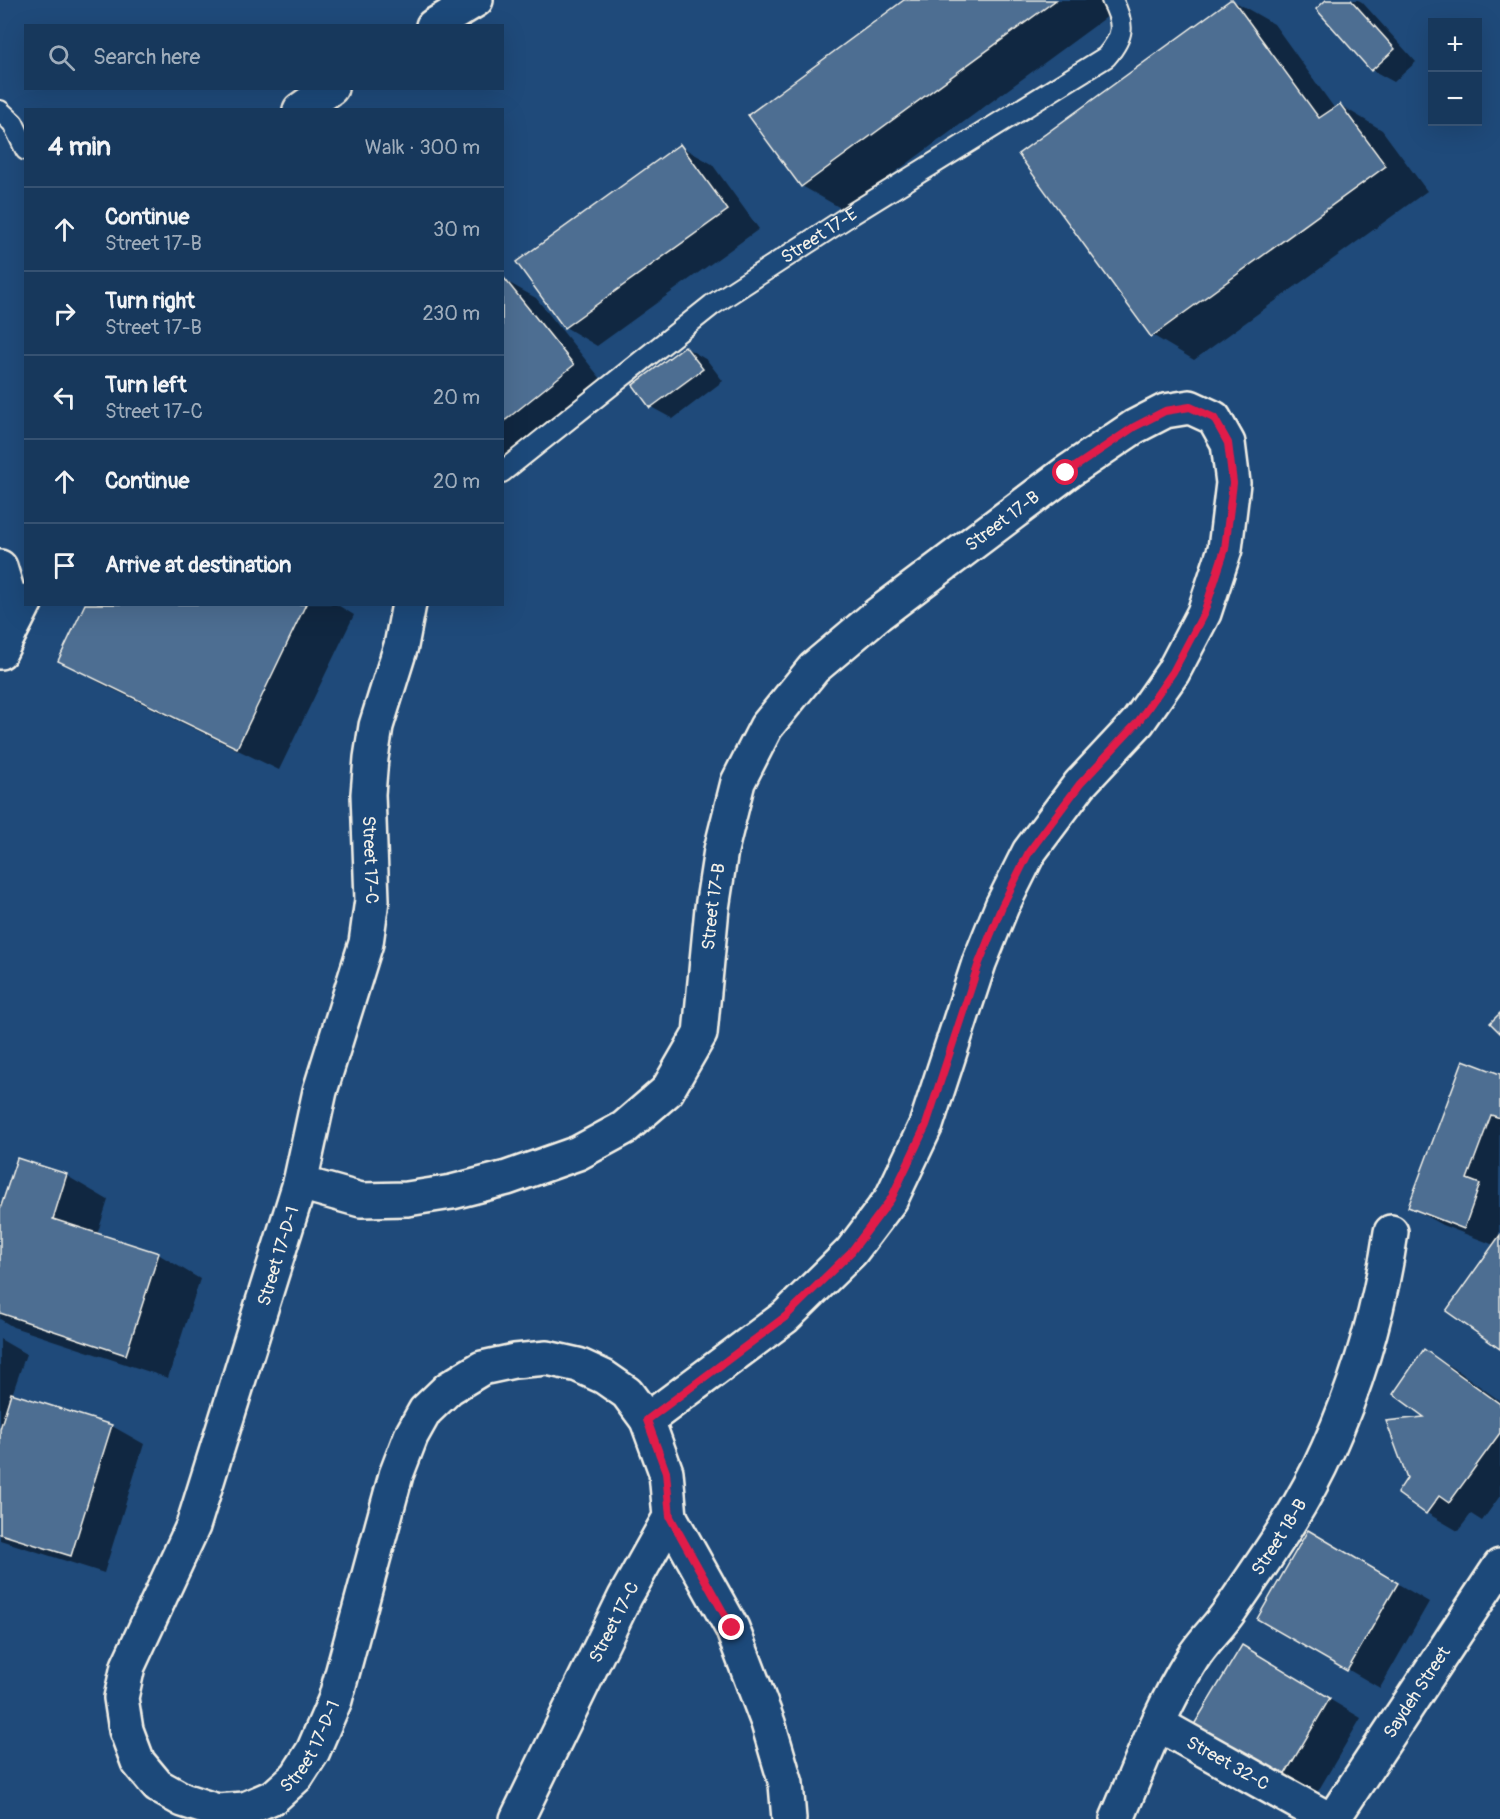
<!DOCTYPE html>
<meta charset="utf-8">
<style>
:root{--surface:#17385c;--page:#203f62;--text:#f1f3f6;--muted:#9eacbb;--line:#365272}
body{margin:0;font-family:Pangolin,sans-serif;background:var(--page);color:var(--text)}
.controls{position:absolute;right:18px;top:18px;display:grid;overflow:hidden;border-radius:0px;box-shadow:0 6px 24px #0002}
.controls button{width:54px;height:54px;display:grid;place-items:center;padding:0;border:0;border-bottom:2px solid var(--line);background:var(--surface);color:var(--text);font:30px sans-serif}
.stop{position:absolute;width:18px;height:18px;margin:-14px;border:4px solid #e11d48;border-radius:50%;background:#fff}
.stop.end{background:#e11d48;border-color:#fff;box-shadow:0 2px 6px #0008}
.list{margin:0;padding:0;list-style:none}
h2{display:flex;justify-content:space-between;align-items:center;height:78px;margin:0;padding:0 24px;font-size:26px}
h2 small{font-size:20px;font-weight:400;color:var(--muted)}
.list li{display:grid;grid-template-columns:39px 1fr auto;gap:18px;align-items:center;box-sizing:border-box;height:84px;padding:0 24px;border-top:2px solid var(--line)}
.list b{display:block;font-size:22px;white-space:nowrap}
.list p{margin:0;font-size:20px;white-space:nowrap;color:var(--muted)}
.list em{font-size:20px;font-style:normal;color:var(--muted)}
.icon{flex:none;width:33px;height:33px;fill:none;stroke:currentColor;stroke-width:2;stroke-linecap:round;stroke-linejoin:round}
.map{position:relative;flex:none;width:1500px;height:1819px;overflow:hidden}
.search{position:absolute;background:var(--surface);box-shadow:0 6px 24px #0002;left:24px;top:24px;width:480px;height:66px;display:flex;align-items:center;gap:15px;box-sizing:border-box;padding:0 21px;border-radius:0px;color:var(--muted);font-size:22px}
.panel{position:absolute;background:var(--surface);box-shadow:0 6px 24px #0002;left:24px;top:108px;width:480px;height:498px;border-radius:0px}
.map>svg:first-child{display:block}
</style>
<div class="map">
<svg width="1500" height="1819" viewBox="0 0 1500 1819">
<rect width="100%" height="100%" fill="#1f4a7a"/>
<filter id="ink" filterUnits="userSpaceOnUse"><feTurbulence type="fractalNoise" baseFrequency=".0167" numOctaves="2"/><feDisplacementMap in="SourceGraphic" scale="12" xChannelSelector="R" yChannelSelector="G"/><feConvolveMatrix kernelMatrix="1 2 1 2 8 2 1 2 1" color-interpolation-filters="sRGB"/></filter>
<g filter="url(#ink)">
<path fill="#0007" d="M907,0H1112L1119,8L844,210L802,186Z
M1232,0L1274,24L1335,109L1340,105L1382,130L1427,191L1194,360L1152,335Z
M1328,0H1358L1362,2L1416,62L1394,82L1372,70L1318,9Z
M680,146L712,164L759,229L597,346L565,327Z
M504,280L536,298L605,384L520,465L502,455V281Z
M685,347L707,360L723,381L673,419L651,407Z
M87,604H336L354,615L279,770L102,684L60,660Z
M1500,1076L1499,1197L1500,1347L1494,1245L1442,1225L1410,1207Z
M18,1159L67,1176L108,1200L97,1235L158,1254L200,1279L168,1378L13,1327L0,1319V1203L3,1205Z
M0,1339L26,1354L12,1395L112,1426L144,1444L104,1573L0,1540Z
M1425,1351L1457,1370L1500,1401V1496L1482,1521L1471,1514L1458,1531L1427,1513L1409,1479L1428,1418Z
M1309,1532L1429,1602L1380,1688L1259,1618Z
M1274,1666L1361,1718L1314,1798L1282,1779Z"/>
<path fill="#4d6e92" stroke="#f4f1e8" stroke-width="1.5" d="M904,0H1056L801,187L748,115Z
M1230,0H1233L1319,118L1340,104L1386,166L1151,337L1018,154Z
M1326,0H1351L1395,49L1371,71L1316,9Z
M680,144L728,210L564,328L516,262Z
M504,278L574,365L502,423V279Z
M685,346L703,369L650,408L633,385Z
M85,604H306L237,748L58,661Z
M1500,1013V1033L1490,1023Z
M1463,1060L1500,1074V1118L1491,1115L1467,1179L1480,1184L1464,1229L1408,1207Z
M17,1158L67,1174L53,1219L159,1253L126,1355L0,1313V1209Z
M1500,1235V1349L1446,1311Z
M1424,1349L1500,1404V1433L1449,1503L1439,1496L1426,1514L1397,1493L1407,1478L1386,1421L1424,1417L1393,1394Z
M11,1393L112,1425L71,1556L0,1534V1429Z
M1308,1530L1398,1583L1347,1671L1257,1619Z
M1242,1645L1330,1698L1281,1781L1192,1728Z"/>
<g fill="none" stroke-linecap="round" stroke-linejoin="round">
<g stroke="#f4f1e8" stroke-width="24">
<g id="lane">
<path d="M0,111L13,123L26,150"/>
<path id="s1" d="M502,472L712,305L852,214L1106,57C1124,36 1125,25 1112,0"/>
</g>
</g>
<g stroke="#f4f1e8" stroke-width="38">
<g id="street">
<path d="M0,567L16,620"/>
<path id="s2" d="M409,604L401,646L376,726L371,758L368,794L372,900L366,943L320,1091L300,1183L193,1526L128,1666L121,1698L126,1730L138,1762L158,1786L183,1800L217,1811L245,1809L275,1796L297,1776L313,1751L335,1700L396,1475L411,1436L425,1411L449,1388L482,1368L514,1361L547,1358L578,1365L604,1377L627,1393L647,1420L666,1472L670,1517L625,1597L517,1819"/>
<path id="s3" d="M300,1183L361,1200L407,1199L452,1192L507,1178L578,1153L624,1128L667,1091L700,1034L712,908L721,850L738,782L766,727L814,668L877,615L1066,473L1134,427L1165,411L1190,407L1214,418L1228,443L1233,483L1225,549L1204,613L1173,672L1138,722L1080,784L1029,852L1002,906L979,963L926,1125L891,1199L851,1252L785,1317L647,1420"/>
<path d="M670,1517L732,1628L768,1723L786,1784L789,1819"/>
<path id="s4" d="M1158,1724L1328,1819"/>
<path id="s5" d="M1117,1819C1140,1765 1161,1708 1192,1659C1203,1641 1220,1626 1231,1609C1266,1558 1303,1506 1328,1449C1359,1380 1380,1307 1391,1232"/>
<path id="s6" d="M1333,1819L1500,1566"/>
</g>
</g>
<g stroke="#f4f1e8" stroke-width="38">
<path id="secondary" d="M433,26L476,0
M300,110L331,88
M0,652L26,601"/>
</g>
<use href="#lane" stroke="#1f4a7a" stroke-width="20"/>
<use href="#street" stroke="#1f4a7a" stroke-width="33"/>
<use href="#secondary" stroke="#1f4a7a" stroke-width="33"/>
</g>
</g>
<g fill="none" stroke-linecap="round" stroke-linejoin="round" filter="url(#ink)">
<path stroke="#e11d48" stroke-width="8" d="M732,1628L670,1517L666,1472L647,1420L785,1317L851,1252L891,1199L926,1125L979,963L1002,906L1029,852L1080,784L1138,722L1173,672L1204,613L1225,549L1233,483L1228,443L1214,418L1190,407L1165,411L1134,427L1066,473"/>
</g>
<g text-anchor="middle" stroke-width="4.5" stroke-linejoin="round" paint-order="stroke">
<g font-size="18" fill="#f4f1e8" stroke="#1f4a7a">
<text dy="6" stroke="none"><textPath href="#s1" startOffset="396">Street 17-E</textPath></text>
<text dy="6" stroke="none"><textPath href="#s3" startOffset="1094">Street 17-B</textPath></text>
<text dy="6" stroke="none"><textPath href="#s2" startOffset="261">Street 17-C</textPath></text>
<text dy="6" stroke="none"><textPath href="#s3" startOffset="590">Street 17-B</textPath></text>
<text transform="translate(278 1256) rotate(-73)" y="6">Street 17-D-1</text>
<text dy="6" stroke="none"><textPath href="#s5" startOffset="327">Street 18-B</textPath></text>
<text transform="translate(614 1622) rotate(-63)" y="6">Street 17-C</text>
<text dy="6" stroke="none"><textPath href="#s6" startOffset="152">Saydeh Street</textPath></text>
<text dy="6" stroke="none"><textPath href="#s2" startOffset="1425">Street 17-D-1</textPath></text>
<text dy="6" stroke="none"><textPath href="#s4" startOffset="80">Street 32-C</textPath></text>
</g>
</g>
</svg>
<div class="controls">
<button>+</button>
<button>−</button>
</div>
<div class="stop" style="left:1066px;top:473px"></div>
<div class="stop end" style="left:732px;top:1628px"></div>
<div class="search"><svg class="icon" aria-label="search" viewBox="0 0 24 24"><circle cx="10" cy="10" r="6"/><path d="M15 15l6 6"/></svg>Search here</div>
<section class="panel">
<h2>4 min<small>Walk · 300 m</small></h2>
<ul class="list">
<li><svg class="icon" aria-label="ahead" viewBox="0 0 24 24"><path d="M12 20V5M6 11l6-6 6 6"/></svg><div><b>Continue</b><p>Street 17-B</p></div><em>30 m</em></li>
<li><svg class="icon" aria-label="right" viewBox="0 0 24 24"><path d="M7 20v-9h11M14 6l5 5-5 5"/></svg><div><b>Turn right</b><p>Street 17-B</p></div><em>230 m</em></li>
<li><svg class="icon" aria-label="left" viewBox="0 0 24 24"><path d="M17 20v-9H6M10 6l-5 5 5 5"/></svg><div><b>Turn left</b><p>Street 17-C</p></div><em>20 m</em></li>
<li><svg class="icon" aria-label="ahead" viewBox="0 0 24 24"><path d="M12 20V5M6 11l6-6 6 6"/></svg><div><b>Continue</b></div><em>20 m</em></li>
<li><svg class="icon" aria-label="arrive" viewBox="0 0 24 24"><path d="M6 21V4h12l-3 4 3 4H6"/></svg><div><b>Arrive at destination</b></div></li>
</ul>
</section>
</div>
